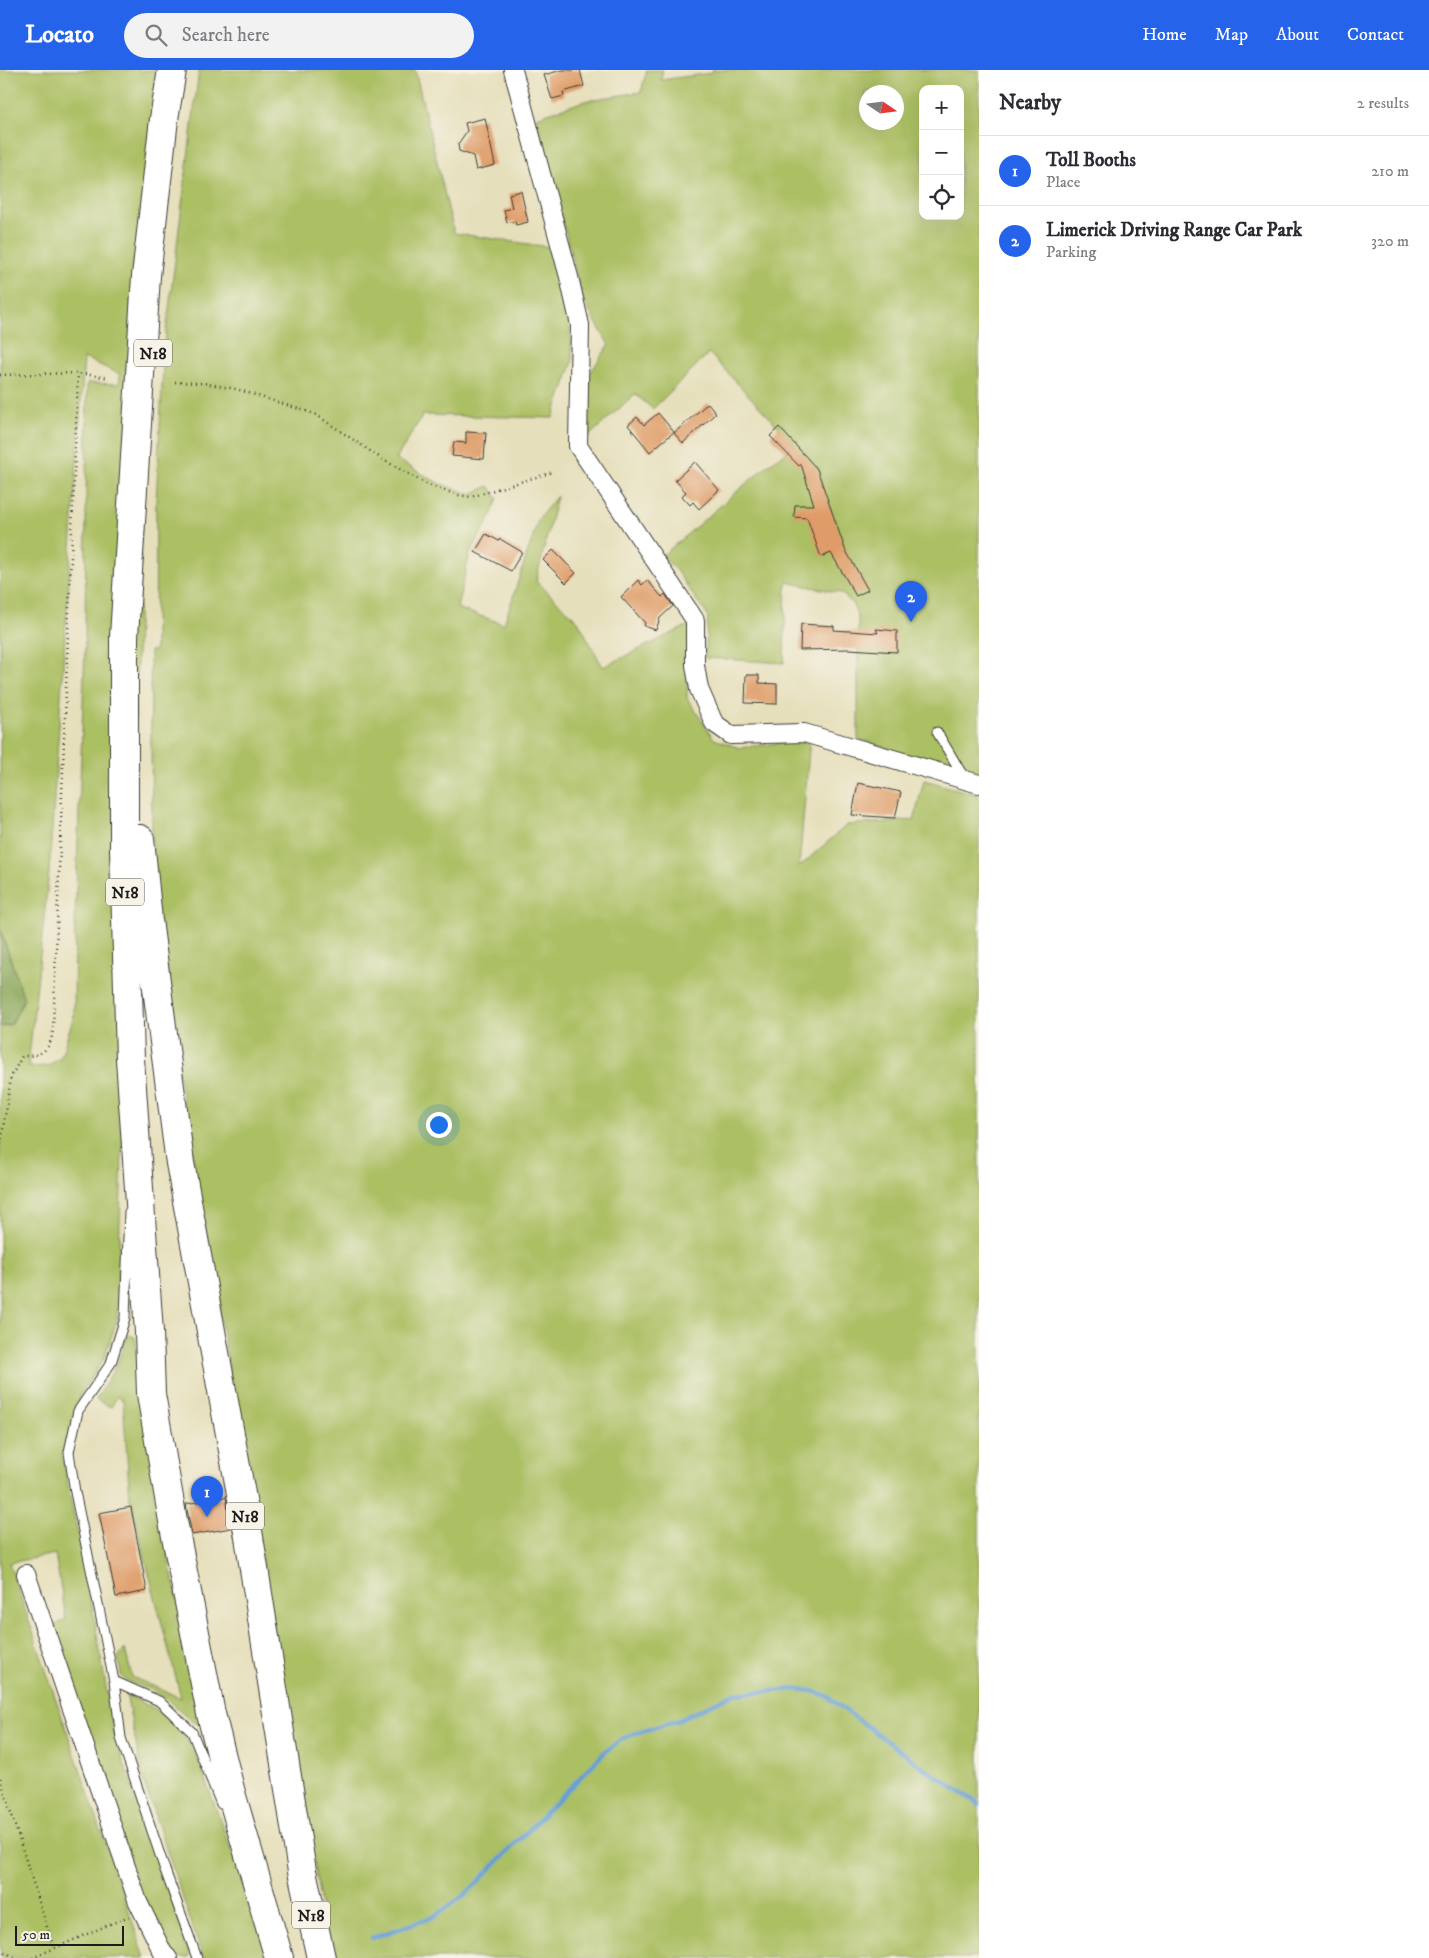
<!DOCTYPE html>
<meta charset="utf-8">
<style>
:root{--surface:#fff;--page:#f2f2f3;--text:#2b2b33;--muted:#7c7c81;--line:#e1e1e2;--accent:#2563eb}
body{margin:0;font-family:"IM FELL DW Pica",serif;background:var(--page);color:var(--text)}
.controls{position:absolute;right:15px;top:15px;display:grid;overflow:hidden;border-radius:10px;box-shadow:0 5px 20px #0002}
.controls button{width:45px;height:45px;display:grid;place-items:center;padding:0;border:0;border-bottom:1px solid var(--line);background:var(--surface);color:var(--text);font:25px sans-serif}
.compass{position:absolute;left:859px;top:15px;width:45px;height:45px;border-radius:50%;background:var(--surface);box-shadow:0 5px 20px #0002;rotate:103deg}
.scale{position:absolute;left:15px;bottom:12px;width:109px;box-sizing:border-box;padding-left:5px;border:2px solid #1c1c1c;border-top:0;font-size:14px;line-height:18px;white-space:nowrap;color:#1c1c1c;-webkit-text-stroke:4px #f7f3e8;paint-order:stroke}
.you{position:absolute;left:438px;top:1054px;width:18px;height:18px;margin:-12px;border:4px solid #fff;border-radius:50%;background:#1a73e8;box-shadow:0 0 0 8px #1a73e833}
.badge{display:grid;place-items:center;width:32px;height:32px;border-radius:50%;background:var(--accent);color:#fff;font-size:16px;font-weight:700}
.pin{position:absolute;translate:-50% -41px;filter:drop-shadow(0 1px 2px #0008)}
.pin::after{content:'';position:absolute;top:26px;width:18px;height:15px;background:inherit;clip-path:polygon(0 0,100% 0,50% 100%)}
.list{margin:0;padding:0;list-style:none}
h2{display:flex;justify-content:space-between;align-items:center;height:65px;margin:0;padding:0 20px;font-size:21px}
h2 small{font-size:16px;font-weight:400;color:var(--muted)}
.list li{display:grid;grid-template-columns:32px 1fr auto;gap:15px;align-items:center;box-sizing:border-box;height:70px;padding:0 20px;border-top:1px solid var(--line)}
.list b{display:block;font-size:19px;white-space:nowrap}
.list p{margin:0;font-size:16px;white-space:nowrap;color:var(--muted)}
.list em{font-size:16px;font-style:normal;color:var(--muted)}
.icon{flex:none;width:28px;height:28px;fill:none;stroke:currentColor;stroke-width:2;stroke-linecap:round;stroke-linejoin:round}
.map{position:relative;flex:none;width:979px;height:1888px;overflow:hidden}
header{display:flex;align-items:center;gap:30px;box-sizing:border-box;height:70px;padding:0 25px;background:var(--accent);color:#fff}
header strong{font-size:24px}
nav{display:flex;gap:28px;margin-inline-start:auto;font-size:18px}
.search{width:350px;height:45px;background:var(--page);display:flex;align-items:center;gap:12px;box-sizing:border-box;padding:0 18px;border-radius:28px;color:var(--muted);font-size:19px}
main{display:flex}
aside{flex:1;background:var(--surface)}
.map>svg:first-child{display:block}
</style>
<header>
<strong>Locato</strong>
<div class="search"><svg class="icon" aria-label="search" viewBox="0 0 24 24"><circle cx="10" cy="10" r="6"/><path d="M15 15l6 6"/></svg>Search here</div>
<nav><a>Home</a><a>Map</a><a>About</a><a>Contact</a></nav>
</header>
<main>
<div class="map">
<svg width="979" height="1888" viewBox="0 0 979 1888">
<rect width="100%" height="100%" fill="#f7f3e8"/>
<filter id="ink" filterUnits="userSpaceOnUse"><feTurbulence type="fractalNoise" baseFrequency=".02" numOctaves="2"/><feDisplacementMap in="SourceGraphic" scale="10" xChannelSelector="R" yChannelSelector="G"/><feConvolveMatrix kernelMatrix="1 2 1 2 8 2 1 2 1" color-interpolation-filters="sRGB"/></filter>
<filter id="wash" filterUnits="userSpaceOnUse"><feTurbulence type="fractalNoise" baseFrequency=".0096" numOctaves="4" result="noise"/><feDisplacementMap in="SourceGraphic" scale="20" xChannelSelector="R" yChannelSelector="G"/><feGaussianBlur stdDeviation="1.12" result="paint"/><feColorMatrix in="noise" values="0 0 0 0 0 0 0 0 0 0 0 0 0 0 0 0 0 1.4 0 .05"/><feComposite in="paint" operator="in"/></filter>
<g filter="url(#wash)">
<rect width="100%" height="100%" fill="#e6dfbb"/>
<path fill="#abbf63" stroke="#646e40" fill-rule="evenodd" d="M0,0H163L153,55L117,1250L104,1289L81,1323L62,1386L91,1529L114,1664L190,1884L188,1888H177L166,1879L140,1824L52,1557L66,1549L55,1484L9,1493L145,1888H0V957L12,954L24,929L0,858ZM84,288L120,304L119,314L87,313L85,576L75,850L74,945L61,987L48,996L28,997L49,802Z
M199,0H415L454,163L556,178L569,250L573,291L553,348L423,345L396,389L440,414L471,424L489,416L498,429L490,448L470,483L457,538L504,554L539,448L557,426L536,511L578,551L603,597L691,554L687,628L714,669L740,678L810,669L799,797L847,755L914,750L924,710L979,725V1888H330L153,856L150,581H155L156,432L164,278Z
M647,0H663L661,10L711,3L713,0H979V707L858,669V548L852,533L841,523L786,512L784,593L705,588L708,546L675,499L662,486L769,394L796,376L709,283L653,339L635,324L589,366L584,312L609,275L583,230L536,47L588,30L641,22ZM923,19H960V146H923ZM866,22H896V52H866Z
M128,1265L135,1267L170,1496L207,1654L194,1653L171,1632L153,1620L126,1611L121,1605L118,1587L125,1579L132,1607L181,1628L130,1430L123,1330L117,1327L111,1337L96,1330L117,1294Z
M126,1624L168,1646L194,1679L271,1888H203L144,1713Z"/>
<path fill="#88a659" stroke="#52613a" d="M0,858L24,929L11,954L0,957Z"/>
<g fill="none" stroke-linecap="round" stroke-linejoin="round">
<path stroke="#659fd4" stroke-width="4.5" d="M372,1868L433,1847L466,1824L606,1681L622,1669L635,1663L677,1651L733,1624L797,1619L812,1621L825,1625L925,1699L979,1734"/>
</g>
<g id="blocks">
<path fill="#df9c68" d="M562,0H580L584,16L563,22L564,26L552,29L544,5Z
M485,48L495,95L476,100L473,86L459,81L458,74L467,61L465,53Z
M521,121L528,152L516,155L515,151L507,153L504,140L512,138L509,124Z
M708,333L716,343L683,373L674,363Z
M658,343L674,362L650,382L628,355L637,347L644,355Z
M779,357L817,399L845,479L868,520L856,526L831,483L821,487L807,448L794,447L795,435H814L801,394L799,396L770,366Z
M466,362L486,363L484,389L452,386L454,372L466,373Z
M695,392L719,420L699,439L693,432L690,435L682,426L686,422L675,410Z
M486,464L499,471L500,469L522,482L511,501L475,482Z
M553,480L576,503L566,513L543,490Z
M638,510L642,515L647,510L662,527L665,524L673,536L660,548L656,560L644,556L645,553L621,527Z
M801,554L834,556V560L878,563L876,559L897,561V582L849,579L800,580Z
M746,605H759V613L777,614V634L745,633Z
M858,713L901,722L895,748L852,745Z
M226,1427L231,1458L192,1465L186,1434Z
M131,1437L147,1521L116,1527L99,1443Z"/>
</g>
</g>
<g filter="url(#ink)">
<use href="#blocks" fill-opacity="0" stroke="#3a3934" stroke-width="1"/>
<g fill="none" stroke-linecap="round" stroke-linejoin="round">
<g stroke="#3a3934" stroke-width="11">
<path id="service" d="M937,662L965,709
M129,1142L125,1248L111,1293L78,1341L69,1382L75,1422L114,1611L121,1668L165,1800L197,1888
M114,1611L159,1631L192,1662L221,1734"/>
</g>
<g stroke="#3a3934" stroke-width="20">
<path id="minor" d="M513,0L569,207L580,255L578,376L695,550V595L699,619L714,653L731,665L804,663L979,714
M26,1504L138,1832L163,1883L168,1888"/>
</g>
<g stroke="#3a3934" stroke-width="30">
<path id="trunk" d="M172,0L164,49L146,206L124,567V779L130,989L149,1262L151,1324L173,1451L211,1644L231,1723L279,1888
M140,769L148,850L180,1093L249,1467L302,1801L321,1888"/>
</g>
<path stroke="#3a3934" stroke-width="2.5" stroke-dasharray="1 4" stroke-linecap="butt" d="M0,305L78,303L109,308
M175,312L203,313L236,319L315,344L382,389L428,415L458,425L471,427L553,402
M0,1079L11,1007L22,986C42,987 51,979 53,960L78,303
M0,1708L54,1879
M0,1880L16,1888
M32,1888L129,1846"/>
<use href="#service" stroke="#fff" stroke-width="9"/>
<use href="#minor" stroke="#fff" stroke-width="18"/>
<use href="#trunk" stroke="#fff" stroke-width="28"/>
</g>
</g>
<g text-anchor="middle" stroke-width="5" stroke-linejoin="round" paint-order="stroke">
<g fill="#f7f3e8" stroke="#5e5c59" stroke-width="1">
<rect x="134" y="269.5" width="38" height="27" rx="4"/>
<rect x="106" y="808.5" width="38" height="27" rx="4"/>
<rect x="226" y="1432.5" width="38" height="27" rx="4"/>
<rect x="292" y="1831.5" width="38" height="27" rx="4"/>
</g>
<g font-size="16" font-weight="bold" fill="#1c1c1c">
<text x="153" y="289">N18</text>
<text x="125" y="828">N18</text>
<text x="245" y="1452">N18</text>
<text x="311" y="1851">N18</text>
</g>
</g>
</svg>
<div class="controls">
<button>+</button>
<button>−</button>
<button><svg class="icon" aria-label="locate" viewBox="0 0 24 24"><circle cx="12" cy="12" r="6"/><path d="M12 2v4M12 18v4M2 12h4M18 12h4"/></svg></button>
</div>
<svg class="compass" viewBox="-18 -18 36 36"><path d="M0-13l5 13h-10z" fill="#e53935"/><path d="M0 13l5-13h-10z" fill="#7c7c81"/></svg>
<div class="scale">50 m</div>
<div class="you"></div>
<div class="pin badge" style="left:207px;top:1447px">1</div>
<div class="pin badge" style="left:911px;top:552px">2</div>
</div>
<aside>
<h2>Nearby<small>2 results</small></h2>
<ul class="list">
<li><span class="badge">1</span><div><b>Toll Booths</b><p>Place</p></div><em>210 m</em></li>
<li><span class="badge">2</span><div><b>Limerick Driving Range Car Park</b><p>Parking</p></div><em>320 m</em></li>
</ul>
</aside>
</main>
